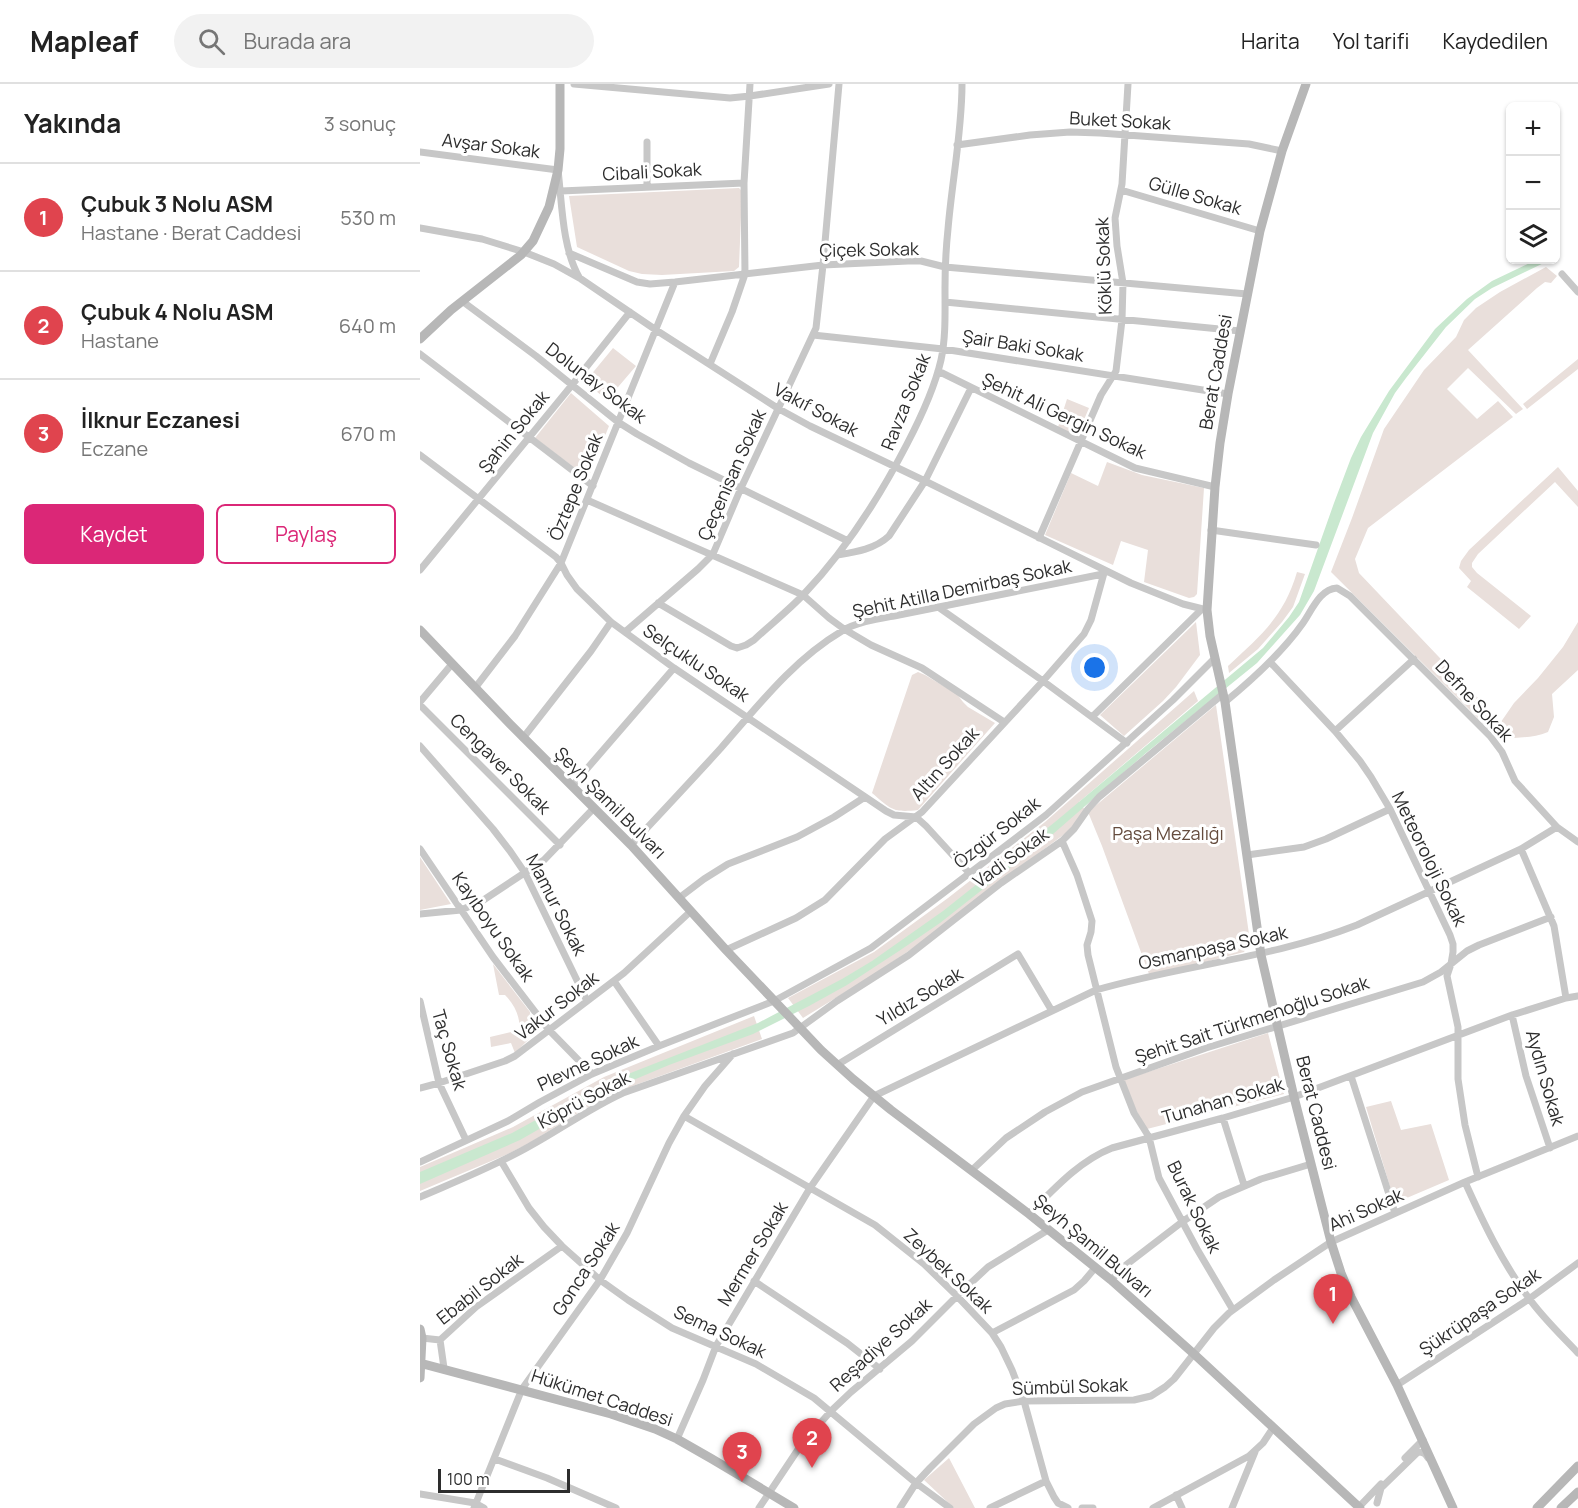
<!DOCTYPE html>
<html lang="tr">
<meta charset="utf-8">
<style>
:root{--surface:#fff;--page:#f2f2f2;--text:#222;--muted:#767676;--line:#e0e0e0;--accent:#db2777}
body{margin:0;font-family:Manrope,sans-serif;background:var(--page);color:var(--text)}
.controls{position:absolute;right:18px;top:18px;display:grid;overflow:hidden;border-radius:9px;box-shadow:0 2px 4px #0004}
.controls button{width:54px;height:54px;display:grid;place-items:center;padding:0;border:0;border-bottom:2px solid var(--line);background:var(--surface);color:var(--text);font:30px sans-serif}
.scale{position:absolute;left:18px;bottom:15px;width:132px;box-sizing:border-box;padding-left:6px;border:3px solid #2d2d2d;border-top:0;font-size:16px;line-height:21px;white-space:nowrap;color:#2d2d2d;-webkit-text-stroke:4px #fff;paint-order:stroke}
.you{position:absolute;left:675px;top:584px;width:21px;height:21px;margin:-15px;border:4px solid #fff;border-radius:50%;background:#1a73e8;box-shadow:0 0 0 9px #1a73e833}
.badge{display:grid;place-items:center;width:39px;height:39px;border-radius:50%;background:var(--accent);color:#fff;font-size:20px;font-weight:700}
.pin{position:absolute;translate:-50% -50px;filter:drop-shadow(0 2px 3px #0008)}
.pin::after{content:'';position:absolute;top:32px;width:21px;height:18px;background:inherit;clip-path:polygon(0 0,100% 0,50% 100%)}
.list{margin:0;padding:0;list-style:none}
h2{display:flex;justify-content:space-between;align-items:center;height:78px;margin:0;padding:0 24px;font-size:26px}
h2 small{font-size:20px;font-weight:400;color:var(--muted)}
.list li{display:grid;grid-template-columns:39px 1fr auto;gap:18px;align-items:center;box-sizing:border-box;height:108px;padding:0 24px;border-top:2px solid var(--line)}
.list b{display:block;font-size:22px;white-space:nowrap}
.list p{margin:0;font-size:20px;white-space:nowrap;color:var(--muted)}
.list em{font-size:20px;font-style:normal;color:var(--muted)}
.actions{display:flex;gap:12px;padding:18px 24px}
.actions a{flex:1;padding:14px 0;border:2px solid var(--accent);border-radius:9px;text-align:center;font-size:21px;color:var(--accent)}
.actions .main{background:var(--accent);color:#fff}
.icon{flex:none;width:33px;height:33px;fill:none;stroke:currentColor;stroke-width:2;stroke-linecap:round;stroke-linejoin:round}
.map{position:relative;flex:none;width:1158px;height:1424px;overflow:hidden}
header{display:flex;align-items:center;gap:36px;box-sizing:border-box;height:84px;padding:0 30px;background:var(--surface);border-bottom:2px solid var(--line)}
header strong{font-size:28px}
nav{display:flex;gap:33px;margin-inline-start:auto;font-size:21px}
.search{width:420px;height:54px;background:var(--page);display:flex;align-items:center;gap:15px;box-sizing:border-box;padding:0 21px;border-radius:33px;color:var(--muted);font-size:22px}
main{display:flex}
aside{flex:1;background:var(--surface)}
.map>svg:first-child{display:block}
</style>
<header>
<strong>Mapleaf</strong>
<div class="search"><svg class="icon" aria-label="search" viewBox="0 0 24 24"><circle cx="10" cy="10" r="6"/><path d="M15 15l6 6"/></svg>Burada ara</div>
<nav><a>Harita</a><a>Yol tarifi</a><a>Kaydedilen</a></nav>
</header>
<main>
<aside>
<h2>Yakında<small>3 sonuç</small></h2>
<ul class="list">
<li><span class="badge" style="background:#e0444e">1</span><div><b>Çubuk 3 Nolu ASM</b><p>Hastane · Berat Caddesi</p></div><em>530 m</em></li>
<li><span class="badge" style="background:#e0444e">2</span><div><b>Çubuk 4 Nolu ASM</b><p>Hastane</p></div><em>640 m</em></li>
<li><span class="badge" style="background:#e0444e">3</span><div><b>İlknur Eczanesi</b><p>Eczane</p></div><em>670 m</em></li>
</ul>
<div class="actions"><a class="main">Kaydet</a><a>Paylaş</a></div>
</aside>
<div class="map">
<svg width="1158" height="1424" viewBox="0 0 1158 1424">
<rect width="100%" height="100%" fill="#fff"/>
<path fill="#e9dfdb" d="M319,104L322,107L319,183L314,187L242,191L222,190L209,187L157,163L149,112Z
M1126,183L1137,192L1131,199L1125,198L1117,204L1048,266L1103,325L1096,330L1048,284L1027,305L1057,335L1078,317L1093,333L948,444L935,475L939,489L1077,634L1068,644L911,488L932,434L964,345L1004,286L1036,253L1044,236L1056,224L1080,208Z
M193,264L216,282L187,316L165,298Z
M1158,275V285L1107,325L1103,320Z
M151,309L189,342L168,394L115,354Z
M647,315L669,324L657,352L638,343Z
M687,378L722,391L784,404L777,510L774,513L769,514L724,498L728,466L701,457L693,481L625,451L651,389L678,402Z
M1138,383L1158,407V423L1135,398L1058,470L1052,479V483L1057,489L1111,532L1099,545L1047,503L1051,497L1039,484L1041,477L1049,466Z
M877,488L885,490L873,523L862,538L838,565L809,589L808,582C840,552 864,533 877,488Z
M776,538L780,571L756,603L743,617L704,652L680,631Z
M1158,538V586L1132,610L1134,633L1128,648C1112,655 1098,652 1082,656L1074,648L1094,619L1118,594L1143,563Z
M498,588L505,591L537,610L543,618L548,623L575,639L498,726C472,729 471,725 452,709L492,591Z
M774,607L778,617L659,718L666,727L646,749L570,805L499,860L450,893L383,934L368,914L454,868L528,814L625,738Z
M796,621L830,857L824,868L762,884L729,890L682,762L668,728Z
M0,773L31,820L0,826Z
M73,880L110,928L109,955L95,969L91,959L71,963L70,953L99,946C101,933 94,920 85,911H79Z
M334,932L342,955L218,1000L189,1012L161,1027L111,1058L88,1070L0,1107V1083L93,1043L184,993Z
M848,949L864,1010L727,1045L716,1026L703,996Z
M971,1017L981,1046L1011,1040L1029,1096L975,1119L946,1023Z
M529,1374L555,1424H534L504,1396Z"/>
<path fill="#c9e8cf" d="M1116,176H1130L1072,204L1055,215L1026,243L986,294L975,309L953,349L894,507L880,531L871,541L837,579L726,669L633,750L520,839L479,867L427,901L389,922L333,950L249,981L192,1005L170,1016L100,1056L0,1100V1088L92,1049L180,1001L338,939L422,895L452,877L523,827L635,738L843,564L869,533L879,518L914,419L931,374L941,353L969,307L1015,245L1047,215L1072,197Z"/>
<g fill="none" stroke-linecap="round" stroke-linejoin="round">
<path stroke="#c7c7c7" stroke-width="7" d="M154,0L310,14L330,12L409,0
M227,58V103
M537,61L610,51L650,48L680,49L829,60L862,67
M0,68L138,86C142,119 142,163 159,193
M701,106L840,147
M141,107L324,99
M0,144L62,155L104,168L134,180L161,195L236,246L359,325L390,342L505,397L711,499L763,520L787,526
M149,169L217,198L230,200L255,198L403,181L488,177H501L525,183L827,210
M1142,190L1158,208
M42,217L116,272L198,338L217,350L269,379L428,457
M525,218L820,247
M393,251L523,265L808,310
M0,270L173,402
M290,280L312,228L325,190L324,99L330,0
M518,287L715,384L795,403
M0,371L136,473L141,479L147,491L157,505L191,538L254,584L466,727L474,731L496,733L506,742L550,790
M167,416L383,511L409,534L424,545L451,561L502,584L584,638
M791,446L896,461
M619,454L681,311L696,287L702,236L703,199L697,162L695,134L702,100L708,0
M418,471C436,468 455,465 469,452L505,397L551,304
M0,486L152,301L210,228
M238,519L311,562L317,564L326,561L334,556C351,540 369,526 384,510C426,466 459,414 487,360C499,337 515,302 521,276C526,253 525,228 525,204C525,184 526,164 528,145C532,97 542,48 542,0
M518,523L623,597L707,659
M205,548L278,485L293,470L321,404L396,244L403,181L419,0
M850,578L915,647L940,677L951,693L970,725L1030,851L1033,860V868L1031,880L1027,892L1038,943V995L1045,1041L1058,1093
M55,604L95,552L141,479L255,198
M0,618L32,580
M805,618C833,595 862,569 883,539C892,526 900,505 917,504L930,512L1070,652L1082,668L1095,697L1137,743L1158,758
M0,621L140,761
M672,633L782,525
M915,647L994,575
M103,654L171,567L191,538
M0,662L73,745L90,767L105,789L167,917
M152,702L254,584
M642,757L657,791L672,837L671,848L667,861L668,871L696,983L714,1029L729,1053L739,1094L777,1165L813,1226
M211,761C241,729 271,697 301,664C337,623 373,576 422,547C437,538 457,535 474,532L683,490
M0,765L73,873L129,946L172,990
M1101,765L1134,842L1146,914
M827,771L884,763L906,755L970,725
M259,814L284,795L308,780L377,753L414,733L445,713
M0,830L41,826L62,817L124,776L174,724
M306,866L376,834L405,816L465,755L502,728L623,597L664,550L671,536L684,489
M194,897L239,962
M0,917L19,999L46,1056
M1092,931L1106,992L1130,1064
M417,981L598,870L632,927
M931,992L975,1129
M0,1004L19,999L85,977L95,972L204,889L271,827
M264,1032L455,1141L504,1180L537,1212L572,1249L581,1263L592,1286L604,1317L626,1397L634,1413L638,1419L648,1424
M803,1034L824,1101
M81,1077L109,1124L124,1143L142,1162L180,1196L208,1216L252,1244L336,1280L394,1314L496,1399L530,1424
M0,1078L88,1037L120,1018L172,990L239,962L354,917L451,864L626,731L753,616L795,574
M552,1086L586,1054L625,1028L662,1008L786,964L1003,898L1021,888L1047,867L1059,861L1131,833
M1045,1098C1063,1138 1082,1178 1108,1213C1122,1233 1141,1251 1158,1269
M0,1113C37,1097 75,1082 110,1062C141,1045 170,1024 203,1009L373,949L417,917L489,871L581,799L642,757L654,745L668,725L679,713L803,610
M609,1130C634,1105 659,1077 692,1064L803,1034L874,1013L1092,931L1146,914L1158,912
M691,1196L706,1181L762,1138L799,1113L841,1095L891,1080
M334,1197L427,1259L460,1285
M572,1249L654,1206L664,1197L675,1184
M2,1254L20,1256
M24,1284L20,1256L56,1223L142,1162
M977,1301L1109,1215L1158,1179
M257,1355L283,1296L296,1262L390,1104L454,1012L676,906C762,881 853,874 937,841L1101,765L1137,743
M985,1374L1003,1356
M75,1375L127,1394L196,1424
M0,1410L55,1419L64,1424
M756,1411L762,1424
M957,1419L961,1404L998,1368C1004,1368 1006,1370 1008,1374
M54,1424L102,1305L180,1196L207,1149L249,1059L264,1032L285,1002L313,970
M339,1424L381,1361L411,1327L431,1308L492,1257L537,1212L568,1183L628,1146
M480,1424L496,1399L510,1384L554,1340L576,1324L585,1320L604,1317L714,1316L731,1312L745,1303L754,1295L794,1244L809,1229L854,1196L911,1158L1045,1098L1158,1052
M570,1424L626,1397
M662,1424H673
M733,1424L829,1372L843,1359L853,1344
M812,1424L835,1368
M938,1424L961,1400"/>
<path stroke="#b7b7b7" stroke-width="9" d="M886,0L862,67L840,147L808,310L800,359L795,403L787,526L790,552L805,618L841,871L874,1013L911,1158L921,1189L931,1213L977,1301L1033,1424
M0,255L31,226L101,171L113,157L129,123L138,86L140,65V0
M0,546L90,640L211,761L306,866L401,966L433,995L471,1026L609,1130L691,1196L774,1270L940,1424
M0,1245L2,1254L0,1294
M0,1279L191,1330L235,1345L257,1355L292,1375L374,1424
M1117,1424L1158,1382
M1141,1424L1158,1408"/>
</g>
<g text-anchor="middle" stroke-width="6" stroke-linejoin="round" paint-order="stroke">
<g font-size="18" fill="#2d2d2d" stroke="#fff">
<text transform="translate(700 37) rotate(3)" y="6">Buket Sokak</text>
<text transform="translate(71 62) rotate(7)" y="6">Avşar Sokak</text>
<text transform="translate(232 88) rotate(-3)" y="6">Cibali Sokak</text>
<text transform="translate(775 112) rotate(16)" y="6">Gülle Sokak</text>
<text transform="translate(449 166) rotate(-1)" y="6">Çiçek Sokak</text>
<text transform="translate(684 182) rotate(-92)" y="6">Köklü Sokak</text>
<text transform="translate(603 262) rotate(9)" y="6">Şair Baki Sokak</text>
<text transform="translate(796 288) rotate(-80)" y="6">Berat Caddesi</text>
<text transform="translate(176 299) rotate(37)" y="6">Dolunay Sokak</text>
<text transform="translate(486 318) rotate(-68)" y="6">Ravza Sokak</text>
<text transform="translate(396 326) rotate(28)" y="6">Vakıf Sokak</text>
<text transform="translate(644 332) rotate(25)" y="6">Şehit Ali Gergin Sokak</text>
<text transform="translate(94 348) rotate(-51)" y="6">Şahin Sokak</text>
<text transform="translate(312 391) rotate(-66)" y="6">Çeçenisan Sokak</text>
<text transform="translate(156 403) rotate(-68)" y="6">Öztepe Sokak</text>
<text transform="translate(542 505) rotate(-12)" y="6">Şehit Atilla Demirbaş Sokak</text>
<text transform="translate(276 579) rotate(34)" y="6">Selçuklu Sokak</text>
<text transform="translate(1054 617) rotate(47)" y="6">Defne Sokak</text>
<text transform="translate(80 680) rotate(45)" y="6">Cengaver Sokak</text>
<text transform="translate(525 680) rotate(-48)" y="6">Altın Sokak</text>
<text transform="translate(190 719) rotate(45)" y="6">Şeyh Şamil Bulvarı</text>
<text transform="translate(577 749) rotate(-38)" y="6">Özgür Sokak</text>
<text transform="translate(591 774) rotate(-36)" y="6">Vadi Sokak</text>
<text transform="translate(1009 775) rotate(64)" y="6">Meteoroloji Sokak</text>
<text transform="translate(136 821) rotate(63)" y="6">Mamur Sokak</text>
<text transform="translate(73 843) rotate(55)" y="6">Kayıboyu Sokak</text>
<text transform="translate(793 864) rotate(-12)" y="6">Osmanpaşa Sokak</text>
<text transform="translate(500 913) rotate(-31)" y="6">Yıldız Sokak</text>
<text transform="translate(137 922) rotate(-38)" y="6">Vakur Sokak</text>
<text transform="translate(832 936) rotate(-18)" y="6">Şehit Sait Türkmenoğlu Sokak</text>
<text transform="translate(29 966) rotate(74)" y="6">Taç Sokak</text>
<text transform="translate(168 979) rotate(-25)" y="6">Plevne Sokak</text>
<text transform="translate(1125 994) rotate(74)" y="6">Aydın Sokak</text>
<text transform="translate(164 1016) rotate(-28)" y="6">Köprü Sokak</text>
<text transform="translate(803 1017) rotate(-16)" y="6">Tunahan Sokak</text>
<text transform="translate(896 1029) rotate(76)" y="6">Berat Caddesi</text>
<text transform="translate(774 1123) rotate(64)" y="6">Burak Sokak</text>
<text transform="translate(946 1126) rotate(-24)" y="6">Ahi Sokak</text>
<text transform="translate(673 1162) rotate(40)" y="6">Şeyh Şamil Bulvarı</text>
<text transform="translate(333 1170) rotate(-59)" y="6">Mermer Sokak</text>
<text transform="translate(166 1185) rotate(-57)" y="6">Gonca Sokak</text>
<text transform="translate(528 1187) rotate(43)" y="6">Zeybek Sokak</text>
<text transform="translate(60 1205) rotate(-38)" y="6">Ebabil Sokak</text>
<text transform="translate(1060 1228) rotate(-34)" y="6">Şükrüpaşa Sokak</text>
<text transform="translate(300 1248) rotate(25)" y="6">Sema Sokak</text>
<text transform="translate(461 1261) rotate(-42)" y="6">Reşadiye Sokak</text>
<text transform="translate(650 1303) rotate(-2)" y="6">Sümbül Sokak</text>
<text transform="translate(182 1314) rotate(18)" y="6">Hükümet Caddesi</text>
</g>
<g font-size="18" fill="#654c3e" stroke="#fff">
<text x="748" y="756">Paşa Mezalığı</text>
</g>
</g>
</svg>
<div class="controls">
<button>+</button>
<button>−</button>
<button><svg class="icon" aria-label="layers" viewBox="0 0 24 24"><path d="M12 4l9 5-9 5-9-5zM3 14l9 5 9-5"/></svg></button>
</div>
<div class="scale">100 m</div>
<div class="you"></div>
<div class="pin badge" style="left:913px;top:1240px;background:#e0444e">1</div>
<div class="pin badge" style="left:392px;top:1384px;background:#e0444e">2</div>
<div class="pin badge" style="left:322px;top:1398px;background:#e0444e">3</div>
</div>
</main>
